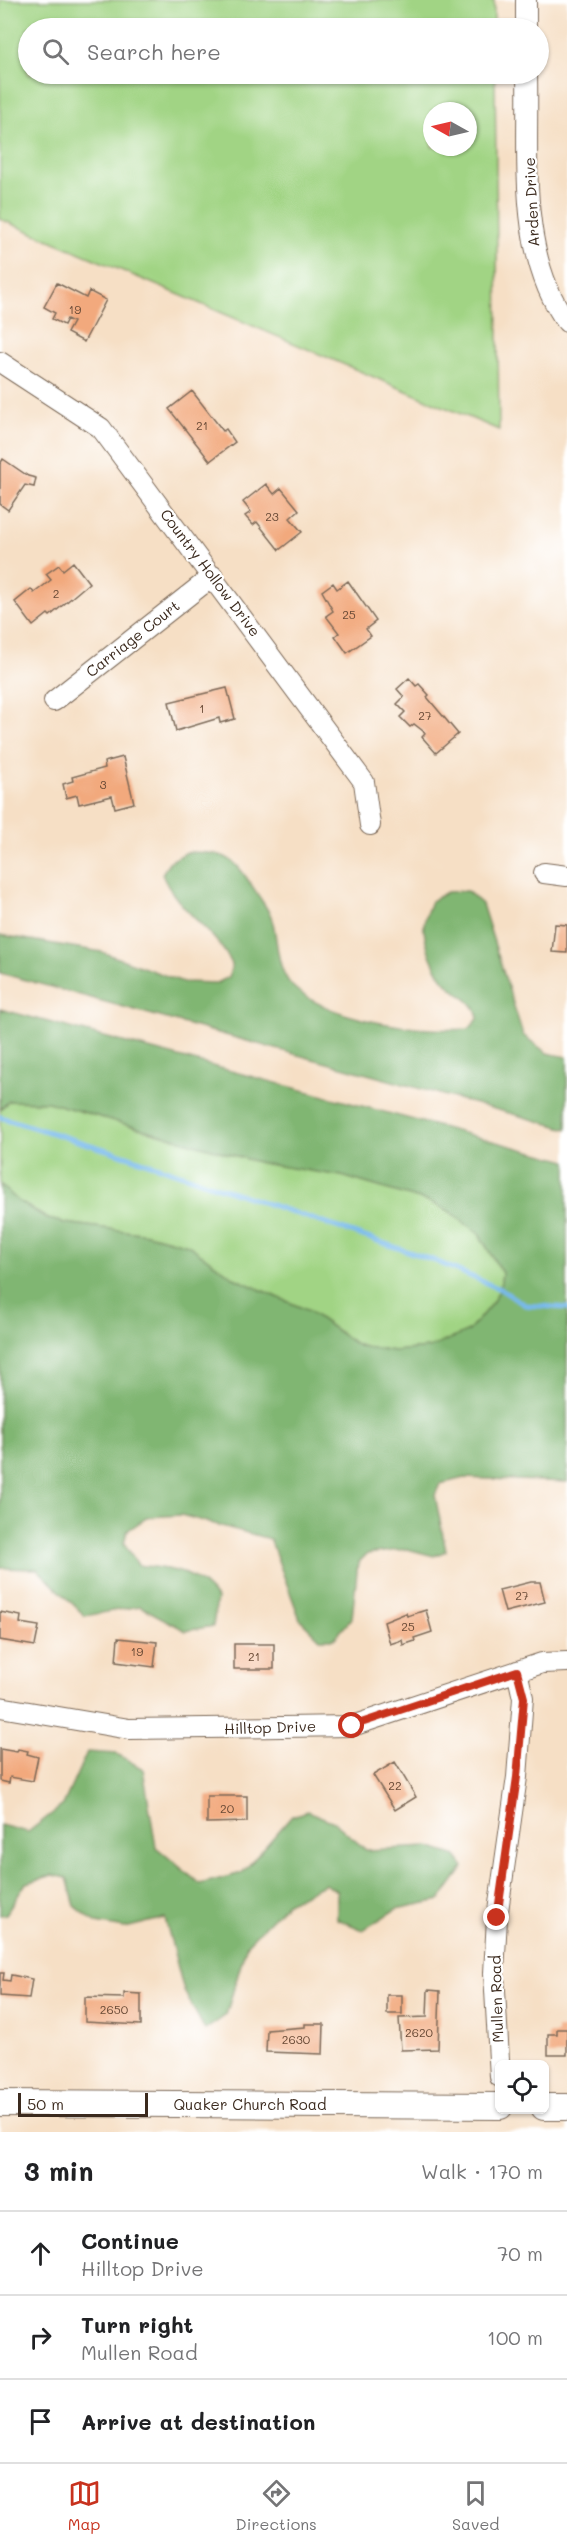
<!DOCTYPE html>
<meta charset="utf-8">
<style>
:root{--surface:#fff;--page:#f2f2f2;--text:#202124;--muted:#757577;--line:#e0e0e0;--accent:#c8321e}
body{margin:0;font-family:Mali,sans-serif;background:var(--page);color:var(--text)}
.controls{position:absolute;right:18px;bottom:18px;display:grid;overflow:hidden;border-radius:9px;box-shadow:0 2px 4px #0004}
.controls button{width:54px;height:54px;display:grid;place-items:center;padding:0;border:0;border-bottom:2px solid var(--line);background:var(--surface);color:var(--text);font:30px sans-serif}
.compass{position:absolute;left:423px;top:102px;width:54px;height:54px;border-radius:50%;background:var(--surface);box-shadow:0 2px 4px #0004;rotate:278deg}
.scale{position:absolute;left:18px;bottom:15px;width:130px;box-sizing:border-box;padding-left:6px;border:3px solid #3b2a1e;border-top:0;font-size:16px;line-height:21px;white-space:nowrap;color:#3b2a1e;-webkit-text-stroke:4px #fff;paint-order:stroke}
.stop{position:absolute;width:18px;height:18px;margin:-14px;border:4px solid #c8321e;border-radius:50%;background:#fff}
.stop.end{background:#c8321e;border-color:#fff;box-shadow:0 2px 6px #0008}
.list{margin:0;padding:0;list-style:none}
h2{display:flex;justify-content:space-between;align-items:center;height:78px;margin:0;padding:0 24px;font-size:26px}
h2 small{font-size:20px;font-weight:400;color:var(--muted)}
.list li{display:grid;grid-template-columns:39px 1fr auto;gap:18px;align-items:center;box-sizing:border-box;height:84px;padding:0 24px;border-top:2px solid var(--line)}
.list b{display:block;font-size:22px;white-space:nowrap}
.list p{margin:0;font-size:20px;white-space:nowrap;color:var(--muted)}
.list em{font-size:20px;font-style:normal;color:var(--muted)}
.icon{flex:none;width:33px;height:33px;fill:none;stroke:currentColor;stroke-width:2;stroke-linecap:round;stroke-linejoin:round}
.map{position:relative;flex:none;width:567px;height:2132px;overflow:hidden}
.search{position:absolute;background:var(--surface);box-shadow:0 2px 4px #0004;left:18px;right:18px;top:18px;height:66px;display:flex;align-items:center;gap:15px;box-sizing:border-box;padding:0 21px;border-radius:33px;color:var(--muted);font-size:22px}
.sheet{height:330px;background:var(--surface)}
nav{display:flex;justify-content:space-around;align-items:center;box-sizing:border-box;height:84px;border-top:2px solid var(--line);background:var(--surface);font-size:16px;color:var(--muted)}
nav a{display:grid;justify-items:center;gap:3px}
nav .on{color:var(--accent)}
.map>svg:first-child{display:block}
</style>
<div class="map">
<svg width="567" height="2132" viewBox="0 0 567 2132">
<rect width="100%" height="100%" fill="#fff"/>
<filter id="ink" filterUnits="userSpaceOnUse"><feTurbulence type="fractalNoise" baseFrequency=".0167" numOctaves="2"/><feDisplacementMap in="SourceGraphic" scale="12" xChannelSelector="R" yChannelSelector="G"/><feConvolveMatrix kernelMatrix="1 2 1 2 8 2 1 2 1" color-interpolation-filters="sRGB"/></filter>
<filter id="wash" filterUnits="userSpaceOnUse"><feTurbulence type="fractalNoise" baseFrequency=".008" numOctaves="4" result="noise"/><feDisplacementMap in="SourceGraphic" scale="24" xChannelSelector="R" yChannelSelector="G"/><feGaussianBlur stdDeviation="1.35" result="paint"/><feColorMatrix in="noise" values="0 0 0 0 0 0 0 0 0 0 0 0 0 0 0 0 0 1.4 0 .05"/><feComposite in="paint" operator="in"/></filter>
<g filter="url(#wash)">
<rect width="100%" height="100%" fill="#f6dfc5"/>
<path fill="#a1d484" stroke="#6e7f51" stroke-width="1.5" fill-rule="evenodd" d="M0,0H494V28H28V74H495L499,430L0,219ZM432,111H468V147H432Z
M9,1101L48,1102L261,1163L342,1176L430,1202L449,1211L479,1234L502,1273L500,1289L492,1303L469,1331L429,1348L394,1351L358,1345L309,1311L236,1279L188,1245L147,1234L65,1223L48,1219L18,1201L0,1184V1109Z"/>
<path fill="#80b672" stroke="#5e7048" stroke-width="1.5" d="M187,852C229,853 233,856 256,892C261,900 269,910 272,919C279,943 275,974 298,991C338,1022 420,1032 469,1029L478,1019C476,999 456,995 445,981C434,969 425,945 424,929C423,920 428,909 431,901L447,892L467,891L482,904L523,1035L547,1053L567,1057V1129L0,973V935L102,952L183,982L217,983L229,977L232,964C214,928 177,911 162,874L169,862Z
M0,1009L567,1161V1482L464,1478L440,1484L435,1495L446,1551L434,1556L407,1549L367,1554L358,1563L352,1618L334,1639H320L300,1619L270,1539L181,1515L148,1517L127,1531L124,1543L138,1565C170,1569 197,1570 217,1599L213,1626L186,1631L140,1606L85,1616L37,1569L0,1568V1184L18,1201L48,1219L65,1223L147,1234L188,1245L236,1279L309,1311L358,1346L394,1351L429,1348L469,1331L492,1303L500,1289L502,1273L479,1234L449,1211L430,1202L342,1176L261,1163L48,1102L9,1101L0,1109Z
M87,1752L117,1754L143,1769L156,1847L200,1884L242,1873L292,1816L307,1811L334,1822L366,1850L429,1847L456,1856L464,1867L440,1900L396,1909L363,1930L337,1919V1891L325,1884L287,1903L247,1944L226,2015L205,2030L184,1991L165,1918L125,1928L96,1923L75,1906L67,1878L53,1875L26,1883L6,1914L0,1915V1825L28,1832L63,1805Z"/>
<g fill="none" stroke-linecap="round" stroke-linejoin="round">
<path stroke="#78baed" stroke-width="5" d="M0,1117L130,1157L433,1260L500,1289L525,1305L567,1308"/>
</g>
<g id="blocks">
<path fill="#f2a97d" d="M57,283L86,298L89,291L106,300L84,342L67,333L73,322L67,319L64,325L52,319L55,313L44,307Z
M192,391L223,431L226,429L235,442L210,461L169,409Z
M3,459L28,476L36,478L34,487L25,485L8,510L0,504V464Z
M266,484L274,494L281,488L299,510L290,518L302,532L279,550L257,522L253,525L245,516L251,512L243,502Z
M73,562L89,583L50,616L48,614L33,626L15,602L31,589L34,593L51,580L46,574L59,565L63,570Z
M348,581L376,621L366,629L371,636L347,653L335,636L339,633L326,616L333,611L322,591L333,583L337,589Z
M409,678L416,686L419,684L429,695L427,697L458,734L436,753L422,737L425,734L423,731L414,724L410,727L400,717L405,712L397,704L404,697L397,689Z
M227,688L235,719L220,723L219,718L176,731L169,702Z
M123,757L134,803L115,808L112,796L79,804L77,795L66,798L63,784L73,781L72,777L105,768L104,762Z
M555,924L567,925V953L552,952Z
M531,1582H540L545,1602L505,1612L499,1590Z
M426,1610L432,1632L414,1638L415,1641L403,1645L402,1640L390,1644L384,1622L406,1613L407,1616Z
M0,1612L21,1616L20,1623L39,1626L35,1646L0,1640Z
M118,1638L157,1642L154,1667L116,1662Z
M234,1644H274V1669H234Z
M0,1749L17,1752L18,1749L28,1751L27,1754L38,1757L33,1781L10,1777L9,1783L0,1781Z
M395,1762L416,1797L395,1810L373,1775Z
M207,1796H247V1822L207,1823Z
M0,1973H4L3,1980L10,1981L11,1975L32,1979L29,1998L0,1996Z
M428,1990L440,1991L438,2049L401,2050L399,2018L427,2017Z
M124,1993L141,1994V2025L85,2022V1997L124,1998Z
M387,1995H402V2014H387Z
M305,2024H324L323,2054L266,2052L267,2030L305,2027Z
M557,2029H567V2055H548V2034H557Z"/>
</g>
</g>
<g filter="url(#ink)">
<use href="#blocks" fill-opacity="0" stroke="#7c6958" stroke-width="1.5"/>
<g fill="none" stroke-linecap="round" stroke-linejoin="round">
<g stroke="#7c6958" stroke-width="22">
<path id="minor" d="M526,0V28
M527,74C529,154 517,255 567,322
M0,362L101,428L364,782L370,825
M54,701L213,576
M544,873L567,876
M0,1707L129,1729L352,1726L542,1663L567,1662
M500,2077L494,1973L497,1918L517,1777L523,1698L517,1671"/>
</g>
<g stroke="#7c6958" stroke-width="28">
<path id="tertiary" d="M0,2103L500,2106
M544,2107H567"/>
</g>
<use href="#minor" stroke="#fff" stroke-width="20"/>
<use href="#tertiary" stroke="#fff" stroke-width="26"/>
</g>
</g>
<g fill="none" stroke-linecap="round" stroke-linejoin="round" filter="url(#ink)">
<path stroke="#c8321e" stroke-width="8" d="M352,1726L517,1671L524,1698L517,1777L497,1918"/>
</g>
<g text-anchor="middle" stroke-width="4.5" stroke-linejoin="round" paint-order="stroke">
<g font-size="12" fill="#694a36">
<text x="75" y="314">19</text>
<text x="202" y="430">21</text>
<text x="272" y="521">23</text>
<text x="56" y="598">2</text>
<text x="349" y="619">25</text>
<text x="202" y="713">1</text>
<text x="425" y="720">27</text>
<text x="103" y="789">3</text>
<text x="522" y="1600">27</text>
<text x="408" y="1631">25</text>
<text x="137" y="1656">19</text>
<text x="254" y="1661">21</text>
<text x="395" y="1790">22</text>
<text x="227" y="1813">20</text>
<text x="114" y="2014">2650</text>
<text x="419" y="2037">2620</text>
<text x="296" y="2044">2630</text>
</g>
<g font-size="15" fill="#3b2a1e" stroke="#fff">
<text transform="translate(532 202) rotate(-93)" y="5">Arden Drive</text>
<text transform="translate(210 573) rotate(53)" y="5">Country Hollow Drive</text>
<text transform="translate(133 639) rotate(-38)" y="5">Carriage Court</text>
<text transform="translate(270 1728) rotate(-2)" y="5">Hilltop Drive</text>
<text transform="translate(497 1999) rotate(-92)" y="5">Mullen Road</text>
<text x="250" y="2110">Quaker Church Road</text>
</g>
</g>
</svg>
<div class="controls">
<button><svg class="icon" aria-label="locate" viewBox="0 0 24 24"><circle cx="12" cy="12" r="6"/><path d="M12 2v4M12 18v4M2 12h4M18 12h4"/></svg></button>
</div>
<svg class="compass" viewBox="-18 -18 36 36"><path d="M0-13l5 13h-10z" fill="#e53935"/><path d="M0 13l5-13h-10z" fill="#757577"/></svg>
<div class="scale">50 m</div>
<div class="stop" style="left:352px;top:1726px"></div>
<div class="stop end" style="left:497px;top:1918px"></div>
<div class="search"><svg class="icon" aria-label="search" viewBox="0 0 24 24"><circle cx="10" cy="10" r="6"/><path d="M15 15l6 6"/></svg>Search here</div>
</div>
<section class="sheet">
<h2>3 min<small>Walk · 170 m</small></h2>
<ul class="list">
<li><svg class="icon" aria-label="ahead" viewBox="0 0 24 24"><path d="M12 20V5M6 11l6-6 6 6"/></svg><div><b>Continue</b><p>Hilltop Drive</p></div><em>70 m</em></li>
<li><svg class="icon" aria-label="right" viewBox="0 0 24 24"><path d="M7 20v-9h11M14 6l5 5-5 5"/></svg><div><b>Turn right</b><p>Mullen Road</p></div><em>100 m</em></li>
<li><svg class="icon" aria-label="arrive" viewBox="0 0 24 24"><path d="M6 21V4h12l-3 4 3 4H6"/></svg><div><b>Arrive at destination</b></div></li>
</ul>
</section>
<nav>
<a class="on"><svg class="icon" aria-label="map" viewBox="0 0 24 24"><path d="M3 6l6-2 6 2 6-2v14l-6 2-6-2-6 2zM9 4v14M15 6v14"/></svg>Map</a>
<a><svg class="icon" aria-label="directions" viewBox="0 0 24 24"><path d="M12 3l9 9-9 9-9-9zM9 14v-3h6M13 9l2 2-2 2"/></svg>Directions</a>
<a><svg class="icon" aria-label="saved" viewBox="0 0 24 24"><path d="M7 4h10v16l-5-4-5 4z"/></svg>Saved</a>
</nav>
